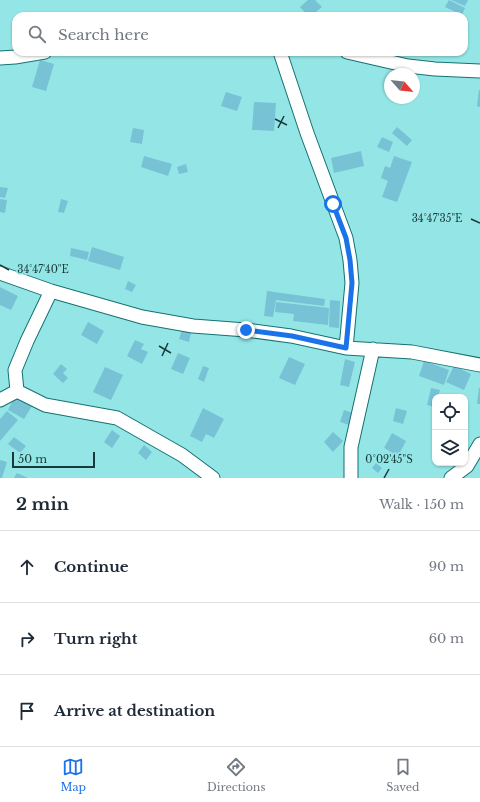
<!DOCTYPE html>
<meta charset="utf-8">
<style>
:root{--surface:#fff;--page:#f2f2f3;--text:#1f2937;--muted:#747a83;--line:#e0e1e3;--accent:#1a73e8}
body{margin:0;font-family:"Libre Baskerville",serif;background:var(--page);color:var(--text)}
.controls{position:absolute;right:12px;bottom:12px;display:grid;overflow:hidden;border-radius:8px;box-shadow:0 1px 3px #0004}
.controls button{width:36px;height:36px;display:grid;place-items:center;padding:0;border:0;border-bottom:1px solid var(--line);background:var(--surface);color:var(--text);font:20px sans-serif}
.compass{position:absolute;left:384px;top:68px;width:36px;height:36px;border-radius:50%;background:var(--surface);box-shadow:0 1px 3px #0004;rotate:117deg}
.scale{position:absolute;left:12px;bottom:10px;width:83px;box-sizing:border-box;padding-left:4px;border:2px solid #183a3b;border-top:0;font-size:11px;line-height:14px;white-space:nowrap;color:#183a3b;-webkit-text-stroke:3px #94e6e6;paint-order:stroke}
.stop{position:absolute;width:12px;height:12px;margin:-9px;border:3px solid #1a73e8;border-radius:50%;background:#fff}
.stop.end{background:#1a73e8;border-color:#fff;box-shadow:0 1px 4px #0008}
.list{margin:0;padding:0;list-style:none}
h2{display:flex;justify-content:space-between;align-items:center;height:52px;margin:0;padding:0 16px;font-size:17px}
h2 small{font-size:13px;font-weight:400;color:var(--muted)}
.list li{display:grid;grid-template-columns:26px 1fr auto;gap:12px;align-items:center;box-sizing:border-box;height:72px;padding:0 16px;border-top:1px solid var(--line)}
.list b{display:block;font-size:15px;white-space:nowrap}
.list em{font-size:13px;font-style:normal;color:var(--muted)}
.icon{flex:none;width:22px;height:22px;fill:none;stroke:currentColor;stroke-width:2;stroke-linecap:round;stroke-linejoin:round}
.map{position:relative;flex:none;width:480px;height:478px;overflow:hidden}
.search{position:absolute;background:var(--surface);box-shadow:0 1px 3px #0004;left:12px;right:12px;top:12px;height:44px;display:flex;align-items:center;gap:10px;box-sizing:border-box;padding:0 14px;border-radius:12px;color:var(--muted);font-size:15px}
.sheet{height:268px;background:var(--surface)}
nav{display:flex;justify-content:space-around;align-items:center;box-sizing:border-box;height:56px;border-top:1px solid var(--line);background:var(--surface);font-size:11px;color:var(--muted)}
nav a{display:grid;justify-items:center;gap:2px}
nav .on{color:var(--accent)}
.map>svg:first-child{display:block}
</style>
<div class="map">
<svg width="480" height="478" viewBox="0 0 480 478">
<rect width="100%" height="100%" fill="#94e6e6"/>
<path fill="#77c2d5" d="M308,0H315L322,7L311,16H308L300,7Z
M449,0L465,8L462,15L445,7Z
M451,0H468L465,6Z
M40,60L54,64L46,91L32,87Z
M479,90H480V107L477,106Z
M226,92L242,97L237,111L221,106Z
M254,102L276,103L274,131L252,130Z
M397,127L412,140L407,146L392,133Z
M133,128L144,130L142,144L130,142Z
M382,137L393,142L389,152L377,147Z
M361,151L364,166L334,173L331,158Z
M144,156L172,164L168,176L141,167Z
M394,156L412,162L397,202L382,197L388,181L381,178L385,166L390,168Z
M186,164L188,172L179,174L177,167Z
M0,187L8,188L5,198L0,197Z
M0,199L7,200L5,213L0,212Z
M61,199L68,201L64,213L58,212Z
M92,247L124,257L120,270L88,261Z
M71,248L89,252L87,260L70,256Z
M128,281L136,285L132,292L125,289Z
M0,287L18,296L11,310L0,305Z
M267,291L325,299L324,306L276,300L273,317L264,316Z
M330,300L340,301L339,328L329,327Z
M276,302L329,308L328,325L293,321L294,314L275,312Z
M88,322L104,331L97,344L81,335Z
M182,330L191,333L189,342L179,339Z
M135,340L144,344L141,349L148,352L142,364L127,356Z
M178,353L190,358L183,374L171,369Z
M289,357L305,364L295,385L279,378Z
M345,359L355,362L349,387L340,385Z
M424,361L449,370L444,385L419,376Z
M61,364L67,369L63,373L68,378L63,383L53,374Z
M203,366L209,368L204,382L198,379Z
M454,366L471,374L464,390L446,382Z
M105,367L123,375L111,400L93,392Z
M431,388L440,390L438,397H435V407L427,405Z
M479,388H480V404H477Z
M15,396L32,406L24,419L8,410Z
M203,408L224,419L214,438L206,434L202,442L190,436Z
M396,408L407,411L403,424L393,421Z
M344,410L353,413L349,425L340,422Z
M7,411L18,420L0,441V419Z
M112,430L120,436L112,448L104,442Z
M333,432L343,441L333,452L324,442Z
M392,433L406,441L398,456L384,448Z
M14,437L26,446L20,453L8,444Z
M144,445L152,452L146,460L138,453Z
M0,460L7,462L2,478H0Z
M376,463L382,468L378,473L372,468Z
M17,473L28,478H14Z"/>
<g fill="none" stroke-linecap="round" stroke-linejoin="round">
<g stroke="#157172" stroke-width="15">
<path id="minor" d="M280,52L307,133L346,238L350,260L352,283L346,348
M347,52L408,66L435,69L480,71
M0,58L15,57L45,52
M0,273L51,291L142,317L193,326L246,330L291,336L346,348L412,352L480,365
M17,391L15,370L27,341L51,291
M0,400L17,391L45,405L117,418L182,455L213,478
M351,478V447L373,349
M451,478L467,466L480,444"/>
</g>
<use href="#minor" stroke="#fff" stroke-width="13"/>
</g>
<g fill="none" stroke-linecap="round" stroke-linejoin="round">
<path stroke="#1a73e8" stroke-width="5" d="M246,330L292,336L346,348L352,283L350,260L346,238L333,204"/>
</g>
<path fill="none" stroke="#183a3b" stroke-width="1.5" d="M275,119L287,125M278,128L284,116M471,219L480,223M0,265L9,270M159,346L171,353M162,356L168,343M384,478L389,469"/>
<g font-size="10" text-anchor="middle" fill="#183a3b" stroke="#94e6e6" stroke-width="3.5" stroke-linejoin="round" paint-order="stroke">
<text x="437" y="222">34°47'35"E</text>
<text x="43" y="273">34°47'40"E</text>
<text x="389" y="463">0°02'45"S</text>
</g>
</svg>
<div class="controls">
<button><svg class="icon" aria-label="locate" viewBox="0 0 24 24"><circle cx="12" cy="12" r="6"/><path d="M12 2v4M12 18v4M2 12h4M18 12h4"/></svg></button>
<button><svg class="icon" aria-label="layers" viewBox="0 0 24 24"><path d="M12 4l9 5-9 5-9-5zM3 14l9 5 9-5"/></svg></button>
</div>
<svg class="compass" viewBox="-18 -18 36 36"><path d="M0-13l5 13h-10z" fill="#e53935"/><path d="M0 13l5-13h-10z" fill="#747a83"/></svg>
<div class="scale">50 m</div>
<div class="stop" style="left:333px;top:204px"></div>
<div class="stop end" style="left:246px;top:330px"></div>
<div class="search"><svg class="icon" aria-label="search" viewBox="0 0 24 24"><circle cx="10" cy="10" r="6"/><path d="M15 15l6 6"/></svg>Search here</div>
</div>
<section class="sheet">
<h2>2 min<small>Walk · 150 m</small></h2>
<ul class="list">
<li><svg class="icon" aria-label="ahead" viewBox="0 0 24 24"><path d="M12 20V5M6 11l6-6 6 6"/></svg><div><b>Continue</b></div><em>90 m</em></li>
<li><svg class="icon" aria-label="right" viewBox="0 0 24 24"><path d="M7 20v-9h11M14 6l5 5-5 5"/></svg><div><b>Turn right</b></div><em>60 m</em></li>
<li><svg class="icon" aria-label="arrive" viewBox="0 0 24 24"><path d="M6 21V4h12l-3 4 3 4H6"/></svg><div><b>Arrive at destination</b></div></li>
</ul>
</section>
<nav>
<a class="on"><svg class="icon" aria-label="map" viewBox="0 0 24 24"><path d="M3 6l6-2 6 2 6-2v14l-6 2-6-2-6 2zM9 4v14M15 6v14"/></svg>Map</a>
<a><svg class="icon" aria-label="directions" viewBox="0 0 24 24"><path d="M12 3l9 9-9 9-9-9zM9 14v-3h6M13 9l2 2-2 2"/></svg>Directions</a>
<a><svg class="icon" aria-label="saved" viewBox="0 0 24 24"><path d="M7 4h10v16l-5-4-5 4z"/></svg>Saved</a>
</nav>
